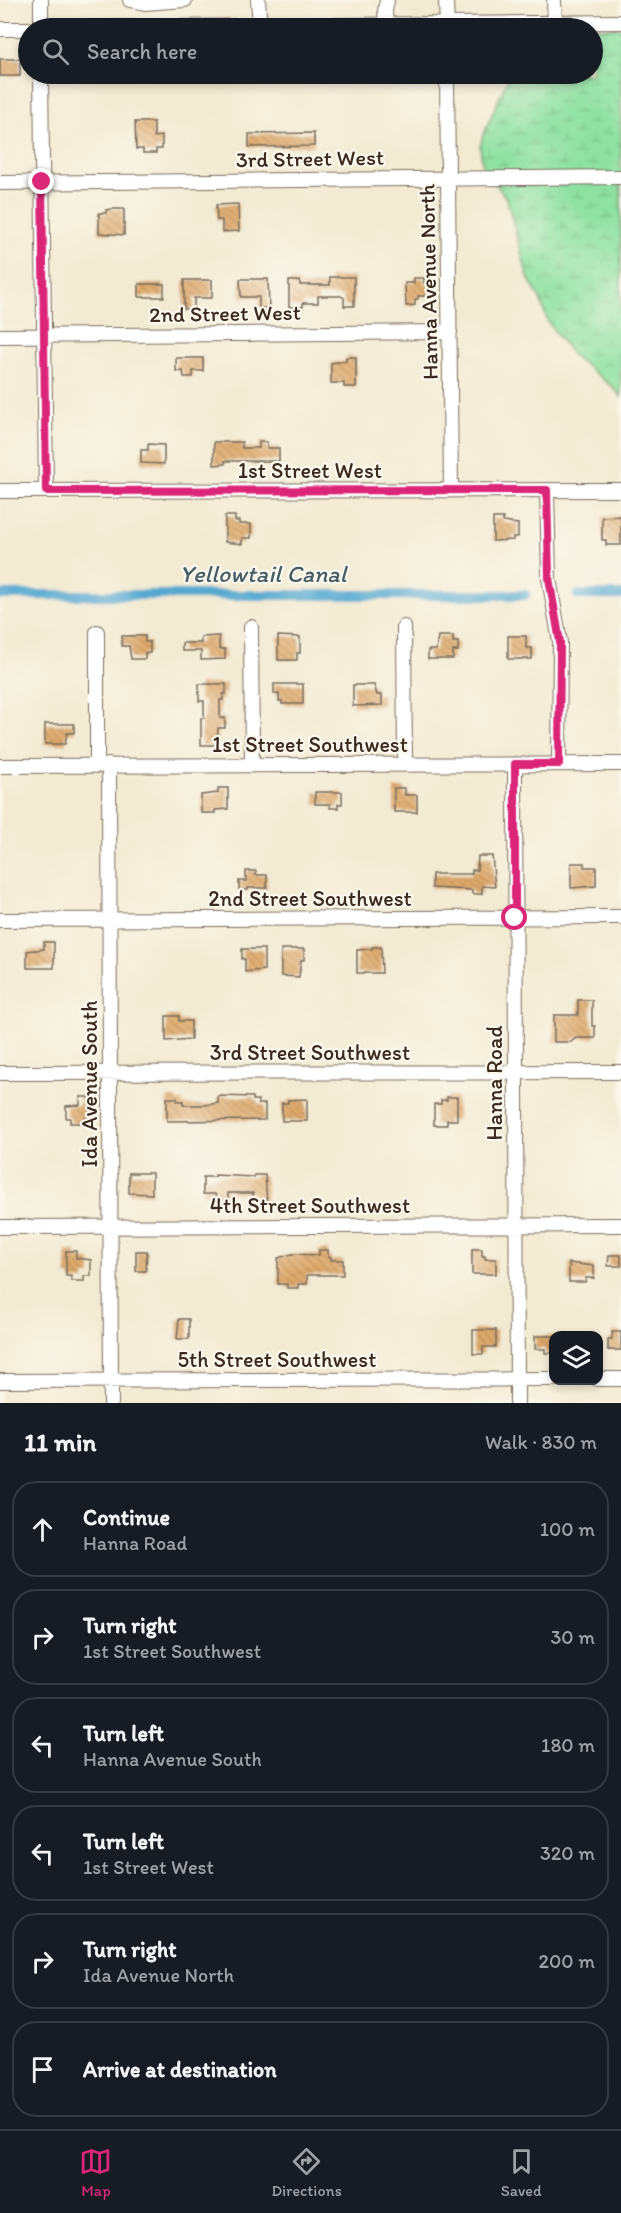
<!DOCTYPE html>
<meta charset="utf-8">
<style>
:root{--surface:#171b24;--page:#242831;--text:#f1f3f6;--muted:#9ea1a6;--line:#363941;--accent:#db2777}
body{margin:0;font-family:Itim,sans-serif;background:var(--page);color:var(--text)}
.controls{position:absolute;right:18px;bottom:18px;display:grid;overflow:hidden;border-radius:12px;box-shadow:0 3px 9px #0003}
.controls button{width:54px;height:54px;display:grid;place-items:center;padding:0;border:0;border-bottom:2px solid var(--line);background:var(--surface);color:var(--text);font:30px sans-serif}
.stop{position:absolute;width:18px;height:18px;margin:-14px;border:4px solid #db2777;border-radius:50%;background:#fff}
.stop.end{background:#db2777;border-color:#fff;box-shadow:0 2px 6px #0008}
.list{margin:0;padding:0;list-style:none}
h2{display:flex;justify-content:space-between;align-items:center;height:78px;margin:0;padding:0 24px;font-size:26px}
h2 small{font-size:20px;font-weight:400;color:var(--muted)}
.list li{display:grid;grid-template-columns:39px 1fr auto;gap:18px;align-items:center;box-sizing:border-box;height:96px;margin:0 12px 12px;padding:0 12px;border:2px solid var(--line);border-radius:24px}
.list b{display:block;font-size:22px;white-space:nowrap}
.list p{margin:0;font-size:20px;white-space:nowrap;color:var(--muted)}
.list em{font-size:20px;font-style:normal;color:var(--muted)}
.icon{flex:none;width:33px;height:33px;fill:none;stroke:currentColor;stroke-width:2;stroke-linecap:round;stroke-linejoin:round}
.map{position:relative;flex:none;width:621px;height:1403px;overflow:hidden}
.search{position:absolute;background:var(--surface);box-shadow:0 3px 9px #0003;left:18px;right:18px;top:18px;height:66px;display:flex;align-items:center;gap:15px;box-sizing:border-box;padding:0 21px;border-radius:33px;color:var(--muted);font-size:22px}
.sheet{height:726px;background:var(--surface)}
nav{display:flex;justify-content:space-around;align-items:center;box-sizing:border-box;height:84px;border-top:2px solid var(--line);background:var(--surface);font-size:16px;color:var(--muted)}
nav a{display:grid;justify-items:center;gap:3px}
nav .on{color:var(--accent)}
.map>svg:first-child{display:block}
</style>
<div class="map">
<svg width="621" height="1403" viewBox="0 0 621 1403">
<defs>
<pattern id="wetland-marsh" width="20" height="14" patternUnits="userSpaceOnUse" patternTransform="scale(1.5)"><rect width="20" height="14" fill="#8ee1a2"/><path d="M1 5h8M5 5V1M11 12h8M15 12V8" fill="none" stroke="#7bc18b"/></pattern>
<pattern id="building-back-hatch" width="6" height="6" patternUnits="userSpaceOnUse" patternTransform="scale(1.5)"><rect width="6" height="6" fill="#dfaa6c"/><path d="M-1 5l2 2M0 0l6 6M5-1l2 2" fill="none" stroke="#b68b58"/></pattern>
</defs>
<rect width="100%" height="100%" fill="#fbf7ec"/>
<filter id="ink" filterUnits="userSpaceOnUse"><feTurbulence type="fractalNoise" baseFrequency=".0167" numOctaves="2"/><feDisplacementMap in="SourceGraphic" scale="12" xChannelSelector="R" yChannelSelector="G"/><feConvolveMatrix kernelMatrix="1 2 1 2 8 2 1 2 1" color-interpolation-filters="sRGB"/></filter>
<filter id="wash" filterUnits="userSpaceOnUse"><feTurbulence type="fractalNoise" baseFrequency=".008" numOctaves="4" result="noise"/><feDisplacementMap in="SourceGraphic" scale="24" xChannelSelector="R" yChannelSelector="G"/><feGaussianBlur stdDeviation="1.35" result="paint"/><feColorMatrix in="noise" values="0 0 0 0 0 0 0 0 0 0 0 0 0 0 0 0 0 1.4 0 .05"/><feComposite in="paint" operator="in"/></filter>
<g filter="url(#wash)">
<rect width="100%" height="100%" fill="#f2ead2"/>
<path fill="url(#wetland-marsh)" stroke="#648660" stroke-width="1.5" d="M592,28H621V397L614,388L571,354L548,322L540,299L528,277L507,199L483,167L480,147L483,135L510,74H592Z"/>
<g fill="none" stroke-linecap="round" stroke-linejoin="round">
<path stroke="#55a9d0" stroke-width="10" d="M0,595H525
M578,595H621"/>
</g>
<g id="blocks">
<path fill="url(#building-back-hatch)" d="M0,59H20V76H0Z
M135,122H154V137L162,136V149H156V153H143V149H136Z
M314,133V146L249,147V134Z
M238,204L239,231L222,232V220H217L216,205Z
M113,209H124V235L99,233V213H106V210Z
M330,277H354V306H344V298L341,296H318V303H303V307H289V281H300V285H330Z
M414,278H424V283H429V296H418V299H415V305L406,306L405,283H414Z
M240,279H268L269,308H259V297H241Z
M184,280H212V298H194V309H184Z
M139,284H164V297H139Z
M346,357H356V387H344V383H331V363L346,361Z
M176,358H203V371H193V377H184L183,371H176Z
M214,442H242V448H259V442H267V448H279V461H225V464L214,465Z
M148,444L164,445V464L141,463V450H148Z
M225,516H235V521H239V524H251V538H242V544L225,542Z
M621,516V545H606V540H602V517Z
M493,518H503V522L518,524V537H513V540L493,541Z
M122,636H145V642H150V653H145V659H131L129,646H122Z
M219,636V649H225V659L201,660V651H182V643H201V637Z
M278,636L300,637V653H297V660H278Z
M438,636H453V642H458V651H453V659H428V650H436Z
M508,636H526V648H532V659H508Z
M199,684H226V694H223V700H220V718H225V728H218L217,745H201V718H204V701H199Z
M274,684H303V704H282V701H279V694H274Z
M353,685H374L377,695H382V705L353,706Z
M45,724H74V733H67L65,744H45Z
M218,788H228V809L215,810V813H201V795L218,793Z
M394,788H405V795H417V812H394Z
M315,792H342V804H338V808H330V804H315Z
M478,856H492L495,887L482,886V894H472V890L432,888V874H472V870H477Z
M571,863H584V867H596V886L571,888Z
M246,871H256V875H267V888H248V890H239V881H246Z
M44,942H54V968H27V951L44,949Z
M372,947H381L382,973H357V950L372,949Z
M242,949H264V970L245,972V959H242Z
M281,949H304V960H301L299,977L281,976Z
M578,1000H592V1026H595V1038H576L571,1042H554V1015H578Z
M166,1016H179V1021H191V1039L166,1041Z
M218,1096L253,1097V1100H258V1104H265V1120L167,1121V1098H177V1101H183V1105H205L218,1103Z
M80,1097H90V1118H84V1123H70V1118H66V1106L80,1105Z
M447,1097H457V1120H447V1125H434V1104H441V1100H447Z
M307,1099V1121H282V1103H288V1100Z
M129,1173H152V1194L129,1193Z
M215,1175L254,1177V1175H265L267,1202H256V1198H253V1193H228V1202H218L215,1194H203V1177H215Z
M472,1249H482V1256H485V1259H496V1274H472Z
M319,1250H328V1257H331V1260H343V1275H307V1284H298V1288H287V1284H278V1258L292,1254L319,1255Z
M66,1251H76V1258L91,1260V1276H84V1281H71V1276H66Z
M136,1251H147L146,1271H136Z
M609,1255H621V1266H608Z
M569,1263L594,1266V1278H586L585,1282H569Z
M179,1319H189V1339H177Z
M473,1330H496V1347H483V1354H473Z
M612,1332H621V1350H608V1339H612Z
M535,1336H554L553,1353H545V1349H535Z"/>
</g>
</g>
<g filter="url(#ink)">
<use href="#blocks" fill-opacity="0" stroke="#7b6d5d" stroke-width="1.5"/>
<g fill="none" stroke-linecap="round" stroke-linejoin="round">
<g stroke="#7b6d5d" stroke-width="16">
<path id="minor" d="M41,0V28
M130,0L145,3L185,0
M258,0L260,26
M446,0L447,28
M554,0L555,23
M386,25L385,11L387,0
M74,28L621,22
M0,29H28
M41,74L46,491
M447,74L451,490
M0,183L621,177
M0,336L450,332
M547,490L549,578L560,642L559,764
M0,491L621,490
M251,627L252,765
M404,627L405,764
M97,632V765
M515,764L517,1403
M109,765L111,1403
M0,766L621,764
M0,920L621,917
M0,1073L621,1072
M0,1227L621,1225
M598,1379H621
M0,1381L554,1379"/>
</g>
<use href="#minor" stroke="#fff" stroke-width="14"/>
</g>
</g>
<g fill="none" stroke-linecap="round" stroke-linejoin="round" filter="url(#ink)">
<path stroke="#db2777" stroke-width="8" d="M42,182L46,491L547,490L549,578L560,642L559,764H515V918"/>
</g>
<g text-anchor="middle" stroke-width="4.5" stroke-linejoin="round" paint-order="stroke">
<g font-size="22" fill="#3b2a1e" stroke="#fbf7ec">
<text transform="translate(310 158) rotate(-1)" y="8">3rd Street West</text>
<text transform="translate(428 282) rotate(-91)" y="8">Hanna Avenue North</text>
<text transform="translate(225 313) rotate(-1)" y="8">2nd Street West</text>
<text x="310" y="478">1st Street West</text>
<text x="310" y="752">1st Street Southwest</text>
<text x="310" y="906">2nd Street Southwest</text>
<text x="310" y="1060">3rd Street Southwest</text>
<text transform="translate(494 1083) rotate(-90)" y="8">Hanna Road</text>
<text transform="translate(89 1084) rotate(-90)" y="8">Ida Avenue South</text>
<text x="310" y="1213">4th Street Southwest</text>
<text x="277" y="1367">5th Street Southwest</text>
</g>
<g font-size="24" font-style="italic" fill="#455d65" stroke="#fbf7ec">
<text x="263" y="582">Yellowtail Canal</text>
</g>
</g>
</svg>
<div class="controls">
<button><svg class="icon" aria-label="layers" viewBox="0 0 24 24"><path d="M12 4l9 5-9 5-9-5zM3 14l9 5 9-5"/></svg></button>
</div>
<div class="stop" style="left:515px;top:918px"></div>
<div class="stop end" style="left:42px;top:182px"></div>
<div class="search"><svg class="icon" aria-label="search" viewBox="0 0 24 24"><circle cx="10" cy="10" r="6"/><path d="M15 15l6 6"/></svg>Search here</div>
</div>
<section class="sheet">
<h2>11 min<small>Walk · 830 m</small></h2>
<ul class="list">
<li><svg class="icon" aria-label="ahead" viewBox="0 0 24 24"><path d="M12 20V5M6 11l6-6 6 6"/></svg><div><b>Continue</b><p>Hanna Road</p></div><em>100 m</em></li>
<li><svg class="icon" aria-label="right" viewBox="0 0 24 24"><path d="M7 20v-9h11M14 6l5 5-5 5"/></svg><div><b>Turn right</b><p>1st Street Southwest</p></div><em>30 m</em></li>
<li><svg class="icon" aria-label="left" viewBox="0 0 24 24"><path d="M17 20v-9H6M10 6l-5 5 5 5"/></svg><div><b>Turn left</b><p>Hanna Avenue South</p></div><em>180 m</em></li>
<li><svg class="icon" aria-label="left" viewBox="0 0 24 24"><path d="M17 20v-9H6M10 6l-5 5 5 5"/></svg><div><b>Turn left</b><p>1st Street West</p></div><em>320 m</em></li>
<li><svg class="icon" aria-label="right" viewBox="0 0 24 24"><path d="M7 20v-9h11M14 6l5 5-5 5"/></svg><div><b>Turn right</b><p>Ida Avenue North</p></div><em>200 m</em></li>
<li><svg class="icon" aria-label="arrive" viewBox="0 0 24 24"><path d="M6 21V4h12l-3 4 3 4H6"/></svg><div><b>Arrive at destination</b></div></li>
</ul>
</section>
<nav>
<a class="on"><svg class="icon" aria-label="map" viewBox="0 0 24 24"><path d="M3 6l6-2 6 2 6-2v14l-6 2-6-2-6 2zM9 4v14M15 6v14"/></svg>Map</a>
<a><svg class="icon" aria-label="directions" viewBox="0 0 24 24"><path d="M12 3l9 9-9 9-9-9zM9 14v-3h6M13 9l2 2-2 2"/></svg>Directions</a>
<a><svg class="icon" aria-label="saved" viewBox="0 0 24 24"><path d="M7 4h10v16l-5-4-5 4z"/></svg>Saved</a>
</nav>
